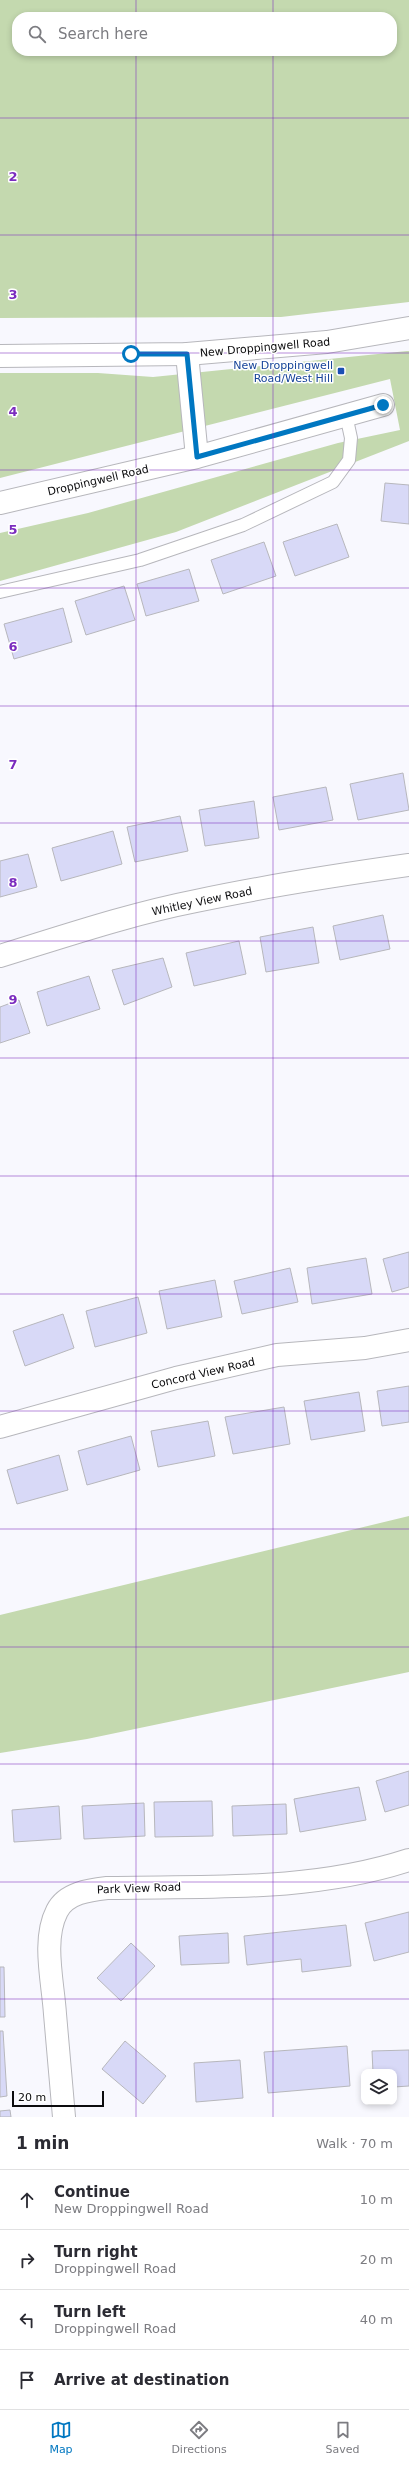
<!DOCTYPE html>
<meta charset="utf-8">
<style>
:root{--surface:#fff;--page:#f7f7f7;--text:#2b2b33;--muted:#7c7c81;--line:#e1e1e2;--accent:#0077c1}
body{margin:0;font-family:"DejaVu Sans",sans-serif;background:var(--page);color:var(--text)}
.controls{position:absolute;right:12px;bottom:12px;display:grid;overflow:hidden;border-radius:8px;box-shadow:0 2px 6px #0003}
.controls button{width:36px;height:36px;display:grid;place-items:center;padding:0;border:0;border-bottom:1px solid var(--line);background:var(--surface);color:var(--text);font:20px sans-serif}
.scale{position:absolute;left:12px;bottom:10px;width:92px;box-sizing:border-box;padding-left:4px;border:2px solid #0c0c0e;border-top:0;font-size:11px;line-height:14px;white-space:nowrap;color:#0c0c0e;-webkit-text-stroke:3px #fff;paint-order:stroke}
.stop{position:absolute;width:12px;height:12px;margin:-9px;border:3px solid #0077c1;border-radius:50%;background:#fff}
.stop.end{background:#0077c1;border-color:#fff;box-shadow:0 1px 4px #0008}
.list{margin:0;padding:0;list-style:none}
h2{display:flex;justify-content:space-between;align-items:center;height:52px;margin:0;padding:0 16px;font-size:17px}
h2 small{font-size:13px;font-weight:400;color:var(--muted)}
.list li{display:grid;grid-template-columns:26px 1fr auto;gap:12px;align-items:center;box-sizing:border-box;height:60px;padding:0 16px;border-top:1px solid var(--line)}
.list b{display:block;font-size:15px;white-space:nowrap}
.list p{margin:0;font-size:13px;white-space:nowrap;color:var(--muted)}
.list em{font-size:13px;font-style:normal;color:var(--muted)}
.icon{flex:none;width:22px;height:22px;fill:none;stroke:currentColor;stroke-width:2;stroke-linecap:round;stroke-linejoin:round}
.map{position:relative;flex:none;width:409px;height:2117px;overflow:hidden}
.search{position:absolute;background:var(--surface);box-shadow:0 2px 6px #0003;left:12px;right:12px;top:12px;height:44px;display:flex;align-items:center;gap:10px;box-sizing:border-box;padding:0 14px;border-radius:16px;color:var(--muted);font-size:15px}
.sheet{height:292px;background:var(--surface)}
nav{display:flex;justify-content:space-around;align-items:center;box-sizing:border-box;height:56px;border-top:1px solid var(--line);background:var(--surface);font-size:11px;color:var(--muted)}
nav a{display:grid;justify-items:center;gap:2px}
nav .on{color:var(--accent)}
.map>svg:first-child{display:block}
</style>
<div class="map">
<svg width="409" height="2117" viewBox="0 0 409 2117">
<rect width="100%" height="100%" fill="#f8f8fe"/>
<path fill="#c4d9af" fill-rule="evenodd" d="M0,0H409V302L281,317L0,318ZM17,17H392V51H17Z
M407,351H409V441L176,532L0,581V533L88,513L338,443L400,430L390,379L0,478V373H98L153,377Z
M409,1516V1672L87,1739L0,1753V1615Z"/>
<path fill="#d8d9f7" stroke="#b7b7bc" d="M385,483L409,485V524L381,521Z
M337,524L349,557L295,576L283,542Z
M264,542L276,576L223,594L211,560Z
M189,569L199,601L146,616L137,584Z
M124,586L135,620L86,635L75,601Z
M63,608L72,642L14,659L4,624Z
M403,773L409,810L358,820L350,784Z
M326,787L333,820L279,830L273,797Z
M254,801L259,838L205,846L199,810Z
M180,816L188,851L135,862L127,827Z
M113,831L122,864L61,881L52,848Z
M28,854L37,887L0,897V861Z
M383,915L390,949L340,960L333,926Z
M313,927L319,963L266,972L260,937Z
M239,941L246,974L194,986L186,953Z
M163,958L172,987L124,1005L112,970Z
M89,976L100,1009L47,1026L37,992Z
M19,1000L30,1033L0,1043V1007Z
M409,1252V1287L392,1292L383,1259Z
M366,1258L372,1294L312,1304L307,1268Z
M290,1268L298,1302L242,1314L234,1281Z
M215,1280L222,1317L167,1329L159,1291Z
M138,1297L147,1333L95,1347L86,1311Z
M63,1314L74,1348L25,1366L13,1331Z
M409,1386V1422L382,1426L377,1391Z
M359,1392L365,1431L311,1440L304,1401Z
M284,1407L290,1444L233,1454L225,1417Z
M208,1421L215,1456L158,1467L151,1431Z
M131,1436L140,1470L87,1485L78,1451Z
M59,1455L68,1490L17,1504L7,1470Z
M409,1771V1805L385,1812L376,1781Z
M359,1787L366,1820L300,1832L294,1799Z
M212,1801L213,1836L155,1837L154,1802Z
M144,1803L145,1836L84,1839L82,1806Z
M286,1804L287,1834L233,1836L232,1806Z
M59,1806L61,1839L14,1842L12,1810Z
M409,1912V1952L374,1961L365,1923Z
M346,1925L351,1966L302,1972L301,1959L247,1965L244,1936Z
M228,1933L229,1963L181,1965L179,1936Z
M131,1943L155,1966L121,2001L97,1978Z
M0,1967H4L5,2017H0Z
M0,2031H3L7,2096L0,2097Z
M125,2041L166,2076L143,2104L102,2069Z
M347,2046L350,2086L268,2093L264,2052Z
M409,2050V2086L394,2087V2072H373L372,2051Z
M240,2060L243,2098L196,2102L194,2063Z
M10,2110L11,2117H0V2111Z"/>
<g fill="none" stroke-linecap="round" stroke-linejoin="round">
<g stroke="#b7b7bc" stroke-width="14">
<path id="service" d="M0,592L140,560L243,525L333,482L349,460L351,438L346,415"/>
</g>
<g stroke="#b7b7bc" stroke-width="24">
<path id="minor" d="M187,354L197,457
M0,503L197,457L383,405
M0,956C65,936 130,914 196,901C266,886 338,875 409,865
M0,1427L176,1378L277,1355L365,1348L409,1340
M64,2117C61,2083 58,2048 55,2014C53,1982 42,1940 57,1911C66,1893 89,1890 107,1888C209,1886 311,1892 409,1860"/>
</g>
<g stroke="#b7b7bc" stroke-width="24">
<path id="tertiary" d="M0,356L187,354L327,342L409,328"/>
</g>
<use href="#service" stroke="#fff" stroke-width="12"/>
<use href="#minor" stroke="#fff" stroke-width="22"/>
<use href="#tertiary" stroke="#fff" stroke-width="22"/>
</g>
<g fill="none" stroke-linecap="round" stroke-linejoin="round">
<path stroke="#0077c1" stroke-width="5" d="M131,354H187L197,457L383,405"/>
</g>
<path fill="none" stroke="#7b2cbf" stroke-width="1" stroke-opacity="0.55" d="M136,0V17M273,0V17M136,51V2117M273,51V2117M0,118H409M0,235H409M0,353H409M0,470H409M0,588H409M0,706H409M0,823H409M0,941H409M0,1058H409M0,1176H409M0,1294H409M0,1411H409M0,1529H409M0,1647H409M0,1764H409M0,1882H409M0,1999H409"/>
<rect fill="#1a4fb4" stroke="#fff" stroke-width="1.5" x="337" y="367" width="8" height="8" rx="2"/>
<g text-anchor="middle" stroke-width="3" stroke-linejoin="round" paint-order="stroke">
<g font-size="11" fill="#0c0c0e" stroke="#fff">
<text transform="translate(265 347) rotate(-5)" y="4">New Droppingwell Road</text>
<text transform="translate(98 480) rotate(-13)" y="4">Droppingwell Road</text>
<text transform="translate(202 901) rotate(-12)" y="4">Whitley View Road</text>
<text transform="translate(203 1373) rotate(-13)" y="4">Concord View Road</text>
<text transform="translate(139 1888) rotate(-2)" y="4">Park View Road</text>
</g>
<g font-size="11" fill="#164399" stroke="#fff" text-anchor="end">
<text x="333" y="369">New Droppingwell<tspan x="333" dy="13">Road/West Hill</tspan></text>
</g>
</g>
<g font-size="13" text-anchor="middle" font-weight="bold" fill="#7b2cbf" stroke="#fff" stroke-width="3" stroke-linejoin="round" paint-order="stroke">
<text x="13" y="181">2</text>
<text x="13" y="299">3</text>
<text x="13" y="416">4</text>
<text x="13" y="534">5</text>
<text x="13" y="651">6</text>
<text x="13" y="769">7</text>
<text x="13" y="887">8</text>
<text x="13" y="1004">9</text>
</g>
</svg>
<div class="controls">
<button><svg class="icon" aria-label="layers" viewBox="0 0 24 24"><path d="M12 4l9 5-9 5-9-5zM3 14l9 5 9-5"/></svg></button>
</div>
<div class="scale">20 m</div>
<div class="stop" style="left:131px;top:354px"></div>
<div class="stop end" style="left:383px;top:405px"></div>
<div class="search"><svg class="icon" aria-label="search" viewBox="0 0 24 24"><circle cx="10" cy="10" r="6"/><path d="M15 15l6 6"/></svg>Search here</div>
</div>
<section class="sheet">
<h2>1 min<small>Walk · 70 m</small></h2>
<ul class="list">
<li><svg class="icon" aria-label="ahead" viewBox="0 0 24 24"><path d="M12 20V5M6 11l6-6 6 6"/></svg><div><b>Continue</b><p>New Droppingwell Road</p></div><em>10 m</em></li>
<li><svg class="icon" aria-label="right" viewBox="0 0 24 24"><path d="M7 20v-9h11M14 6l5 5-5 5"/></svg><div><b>Turn right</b><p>Droppingwell Road</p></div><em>20 m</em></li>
<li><svg class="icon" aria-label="left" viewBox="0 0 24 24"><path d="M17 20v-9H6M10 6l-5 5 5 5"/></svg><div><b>Turn left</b><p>Droppingwell Road</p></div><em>40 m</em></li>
<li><svg class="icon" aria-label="arrive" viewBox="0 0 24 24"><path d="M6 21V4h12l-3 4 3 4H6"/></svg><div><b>Arrive at destination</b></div></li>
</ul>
</section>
<nav>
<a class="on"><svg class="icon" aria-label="map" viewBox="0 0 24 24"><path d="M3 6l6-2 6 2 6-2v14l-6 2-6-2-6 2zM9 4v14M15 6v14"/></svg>Map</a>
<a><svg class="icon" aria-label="directions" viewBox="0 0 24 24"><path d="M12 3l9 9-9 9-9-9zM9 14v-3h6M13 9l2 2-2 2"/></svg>Directions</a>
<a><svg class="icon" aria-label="saved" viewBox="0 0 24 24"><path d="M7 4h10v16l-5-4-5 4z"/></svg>Saved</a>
</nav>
